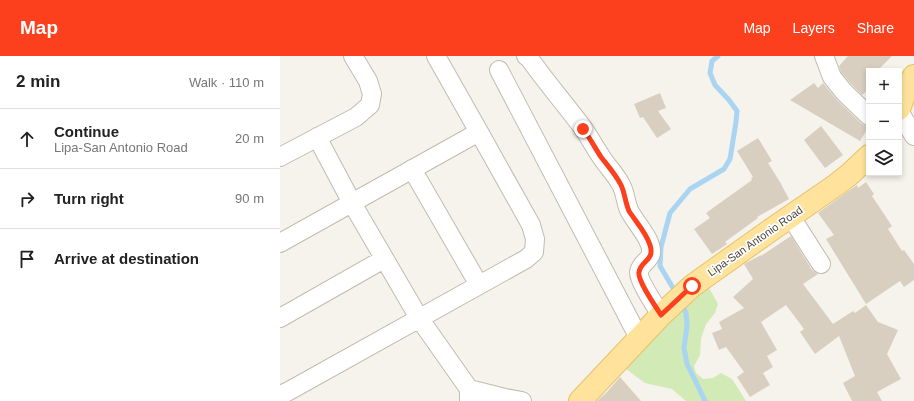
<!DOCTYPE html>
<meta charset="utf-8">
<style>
:root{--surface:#fff;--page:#f6f6f6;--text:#222;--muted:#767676;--line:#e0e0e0;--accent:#fc3f1d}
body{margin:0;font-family:Helvetica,sans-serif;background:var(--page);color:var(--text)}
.controls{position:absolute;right:12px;top:12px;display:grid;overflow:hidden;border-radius:0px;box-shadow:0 2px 6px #0003}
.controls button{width:36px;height:36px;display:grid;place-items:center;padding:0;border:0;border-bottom:1px solid var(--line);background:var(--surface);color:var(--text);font:20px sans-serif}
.stop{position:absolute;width:12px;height:12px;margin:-9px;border:3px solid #fc3f1d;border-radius:50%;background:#fff}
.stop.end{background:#fc3f1d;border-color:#fff;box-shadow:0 1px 4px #0008}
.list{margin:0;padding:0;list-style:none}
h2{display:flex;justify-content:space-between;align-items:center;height:52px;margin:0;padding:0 16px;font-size:17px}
h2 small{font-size:13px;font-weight:400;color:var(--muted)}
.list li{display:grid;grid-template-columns:26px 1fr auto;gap:12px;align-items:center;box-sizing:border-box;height:60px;padding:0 16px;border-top:1px solid var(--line)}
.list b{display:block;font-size:15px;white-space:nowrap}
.list p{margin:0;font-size:13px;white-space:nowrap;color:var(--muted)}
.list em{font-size:13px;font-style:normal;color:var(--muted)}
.icon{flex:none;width:22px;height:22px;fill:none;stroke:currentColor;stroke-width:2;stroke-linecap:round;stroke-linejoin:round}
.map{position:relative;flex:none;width:634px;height:345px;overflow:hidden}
header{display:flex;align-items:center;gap:24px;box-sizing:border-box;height:56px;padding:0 20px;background:var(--accent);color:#fff}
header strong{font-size:19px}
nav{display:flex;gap:22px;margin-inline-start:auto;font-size:14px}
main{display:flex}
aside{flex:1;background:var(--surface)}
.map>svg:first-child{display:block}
</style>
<header>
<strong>Map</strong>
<nav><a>Map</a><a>Layers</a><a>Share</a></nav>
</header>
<main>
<aside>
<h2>2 min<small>Walk · 110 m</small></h2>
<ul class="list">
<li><svg class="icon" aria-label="ahead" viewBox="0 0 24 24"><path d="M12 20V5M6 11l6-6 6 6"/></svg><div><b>Continue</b><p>Lipa-San Antonio Road</p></div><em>20 m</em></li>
<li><svg class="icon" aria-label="right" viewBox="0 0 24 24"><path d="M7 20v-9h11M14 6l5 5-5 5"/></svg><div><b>Turn right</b></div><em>90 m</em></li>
<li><svg class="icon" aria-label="arrive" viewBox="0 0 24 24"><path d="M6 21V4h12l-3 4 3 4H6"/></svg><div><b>Arrive at destination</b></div></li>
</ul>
</aside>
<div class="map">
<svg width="634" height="345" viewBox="0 0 634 345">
<rect width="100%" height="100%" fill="#f6f3ec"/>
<path fill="#d2eab5" d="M428,230L438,248L435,257L426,268L421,283L420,299L414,310L416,317L423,323L433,322L441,317L452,323L466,345H406L392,333L365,327L346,313L372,282Z"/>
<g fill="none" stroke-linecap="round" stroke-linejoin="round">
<path stroke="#a9d4f2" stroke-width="5" d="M396,237L380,210L381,191L390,157L410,133L444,113L450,103L456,66L457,55L449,44L435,29L430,17L432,5L438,0
M402,247L406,257L407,270L404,292L407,308L415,324L425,345"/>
</g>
<path fill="#d8cfc1" d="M568,0H612L597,15H589V33L582,39L572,29L561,16L559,10Z
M534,27L538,32L543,27L557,44L582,68L587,70L588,72L580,85L510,44Z
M380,37L386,52L378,55L391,73L377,82L363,61L360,62L354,48Z
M541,70L563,99L545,112L524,84Z
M478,82L492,105L488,107L500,126L509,143L477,161L478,162L445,186L447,188L432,198L414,173L430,162L426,157L472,124L471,122L473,121L457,95Z
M586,126L594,138L592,140L612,170L608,173L622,195L624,194L634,208V224L624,231L620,225L586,248L546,183L554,179L538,157L577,129L578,132Z
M511,180L532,214L538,218L523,228L553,268L573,255L575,257L586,249L598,266L618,274L607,298L621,323L597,336L602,345H572L563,327L575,320L559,280L535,298L520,276L524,273L506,249L481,266L497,294L487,300L493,311L483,317L490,329L470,341L457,321L464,316L446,291L439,294L432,277L442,273L439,266L464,252L453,241L473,223L464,208L481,199V200Z
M340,321L361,345H317L327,336Z"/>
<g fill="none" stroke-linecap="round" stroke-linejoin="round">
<g stroke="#c2bbae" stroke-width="20">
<path id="minor" d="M246,0L249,2C266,26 285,48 303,72C310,82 315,92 322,102C328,111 335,118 340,127C346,136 345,147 350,156C355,165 363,174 368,184C378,205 361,203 359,216C358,224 376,251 381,259
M544,0L552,21L564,36L589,60
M219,14L359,282
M619,55L634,80
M37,81L72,147L139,262L189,333V345
M0,101L76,61L90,49L92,38L88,25L73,0
M132,113L199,229
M511,161L541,208
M0,187L199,76
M0,262L104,203
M189,333L225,342L242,345
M0,339L7,336L246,203L254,196L255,183L251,169L199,76L156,0"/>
</g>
<g stroke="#e6c16a" stroke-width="24">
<path id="major" d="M619,53L626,34L634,20
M300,345L381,259L412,230L488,176L556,129L570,118L589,100"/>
</g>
<use href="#minor" stroke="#fff" stroke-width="18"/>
<use href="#major" stroke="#ffe39c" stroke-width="22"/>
</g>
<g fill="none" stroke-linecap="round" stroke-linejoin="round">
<path stroke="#fc3f1d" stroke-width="5" d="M303,73C310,82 315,92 321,101C328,110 336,119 341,129C345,137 345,146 349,155C356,166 366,176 370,189C375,205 361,204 359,216C357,224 376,251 381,259L412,230"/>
</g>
<g text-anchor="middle" stroke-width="3.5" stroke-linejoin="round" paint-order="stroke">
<g font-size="11" fill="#4b4439" stroke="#fff">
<text transform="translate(475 185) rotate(-35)" y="4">Lipa-San Antonio Road</text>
</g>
</g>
</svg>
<div class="controls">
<button>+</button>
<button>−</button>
<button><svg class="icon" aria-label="layers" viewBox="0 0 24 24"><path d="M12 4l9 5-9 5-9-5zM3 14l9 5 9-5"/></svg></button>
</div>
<div class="stop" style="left:412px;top:230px"></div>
<div class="stop end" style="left:303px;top:73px"></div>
</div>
</main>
